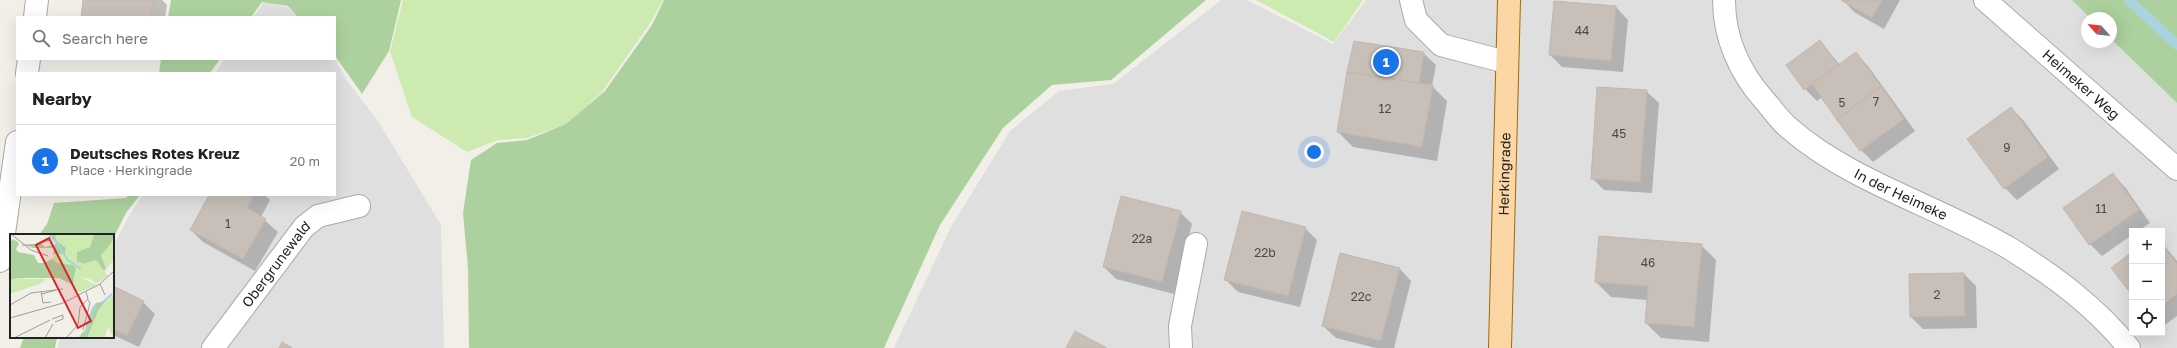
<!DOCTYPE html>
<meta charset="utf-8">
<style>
:root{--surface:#fff;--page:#f6f6f6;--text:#222;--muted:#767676;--line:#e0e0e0;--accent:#1a73e8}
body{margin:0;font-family:"Golos Text",sans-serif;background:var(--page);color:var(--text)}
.controls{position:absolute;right:12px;bottom:12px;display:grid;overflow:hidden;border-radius:0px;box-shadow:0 4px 16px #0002}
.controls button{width:36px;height:36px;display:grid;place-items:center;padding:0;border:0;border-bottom:1px solid var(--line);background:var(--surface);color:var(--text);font:20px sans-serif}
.compass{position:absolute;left:2081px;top:12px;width:36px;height:36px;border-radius:50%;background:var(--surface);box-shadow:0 4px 16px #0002;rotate:297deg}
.you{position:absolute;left:1314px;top:152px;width:14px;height:14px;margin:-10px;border:3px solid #fff;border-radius:50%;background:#1a73e8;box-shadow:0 0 0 6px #1a73e833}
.badge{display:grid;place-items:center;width:26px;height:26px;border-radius:50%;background:var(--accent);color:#fff;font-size:13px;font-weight:700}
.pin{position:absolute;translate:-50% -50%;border:2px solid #fff;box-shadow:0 1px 4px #0006}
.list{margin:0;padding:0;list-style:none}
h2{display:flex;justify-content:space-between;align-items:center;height:52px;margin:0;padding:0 16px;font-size:17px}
h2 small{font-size:13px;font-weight:400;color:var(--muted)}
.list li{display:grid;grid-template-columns:26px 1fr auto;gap:12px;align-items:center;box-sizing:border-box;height:72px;padding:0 16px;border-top:1px solid var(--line)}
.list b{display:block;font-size:15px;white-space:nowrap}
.list p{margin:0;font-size:13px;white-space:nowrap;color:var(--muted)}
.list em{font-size:13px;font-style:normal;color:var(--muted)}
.icon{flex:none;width:22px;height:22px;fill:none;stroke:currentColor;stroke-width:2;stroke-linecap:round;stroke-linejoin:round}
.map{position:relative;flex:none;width:2177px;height:348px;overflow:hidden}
.search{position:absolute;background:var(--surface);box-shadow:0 4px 16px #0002;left:16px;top:16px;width:320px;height:44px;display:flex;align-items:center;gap:10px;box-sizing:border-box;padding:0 14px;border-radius:0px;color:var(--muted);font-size:15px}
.panel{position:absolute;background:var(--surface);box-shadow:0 4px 16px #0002;left:16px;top:72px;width:320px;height:124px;border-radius:0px}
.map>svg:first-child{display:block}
</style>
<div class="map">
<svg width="2177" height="348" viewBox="0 0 2177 348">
<rect width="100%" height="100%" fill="#f2efe9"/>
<path fill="#e0dfdf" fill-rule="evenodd" d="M1221,0H1247L1333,44L1366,0H2072L2090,18H2087V42H2111V39L2177,103V348H894L951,227L1010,131L1059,91L1113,84ZM2132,231H2162V333H2132Z
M264,2L288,7L298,17H253Z
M225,59H335L348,82L378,121L441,225L444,348H58L60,337H113V246L131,212L143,195H335V73H215Z"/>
<path fill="#cdebb0" d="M403,0H663L651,22L602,92L567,124L527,138L498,140L467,152L412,117L390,51Z
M1256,0H1363L1334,42Z"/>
<path fill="#add19e" d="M171,0H401L389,51L362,94L335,56V17H298L288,6L262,2L251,17H168Z
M664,0H1206L1111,80L1052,85L1003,128L940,225L884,348H469L468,268L463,213L471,160L497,143L527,140L566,124L605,91L652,25Z
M2072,0H2177V103L2111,39V18H2090Z
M161,59H220L210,73H159Z
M129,195H140L126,213L113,239V235H39L47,224L54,203L126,198Z
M24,337H57L55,348H20Z"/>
<path fill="#0003" d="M84,0H162L167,5L165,17H82Z
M1843,0H1900L1884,29L1854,12Z
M1616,7L1628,20L1623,72L1562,67L1550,55Z
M1820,41L1840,65L1856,54L1868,66L1915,131L1873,162L1861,150L1822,97L1817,101L1805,89Z
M1423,53L1436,65L1432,86L1447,101L1437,161L1353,147L1338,132Z
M1646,91L1659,103L1652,193L1604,190L1592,178Z
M2011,108L2023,120L2059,169L2017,200L2005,188Z
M2113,175L2125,187L2150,223L2138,231H2132V235L2102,256L2090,244L2065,208Z
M211,195H265L270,200L261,217L278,232L255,271L203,242L191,230Z
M1180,212L1192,224L1174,294L1116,279L1104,267Z
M1305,228L1317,240L1300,307L1238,292L1226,280Z
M2162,243L2177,261V316L2162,327Z
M1701,245L1716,260L1709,342L1661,338L1646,323L1648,300L1611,297L1596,282Z
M1399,268L1411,281L1394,348H1376L1336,338L1323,326Z
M1964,274L1976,286L1977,328L1923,329L1911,317Z
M113,287L143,302L155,314L139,347L113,335Z"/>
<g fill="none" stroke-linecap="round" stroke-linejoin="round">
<path stroke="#aad3df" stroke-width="10" d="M2129,0L2177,45"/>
</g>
<path fill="#c7bfb8" stroke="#c4b6ab" d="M83,0H154L151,17H81Z
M1841,0H1882L1872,18Z
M1554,1L1616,6L1611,61L1549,55Z
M1820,40L1838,65L1804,90L1786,65Z
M1354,41L1424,52L1419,83L1347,72Z
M1856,52L1881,86L1837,120L1812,84Z
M1347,72L1433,85L1422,147L1337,132Z
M1881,86L1904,119L1860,151L1837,120Z
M1597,87L1647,90L1640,182L1591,179Z
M2011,107L2048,157L2004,189L1967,139Z
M2113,173L2139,210L2089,245L2063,208Z
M209,195H254L247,208L266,219L243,259L190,230Z
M1121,196L1181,211L1162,282L1103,267Z
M1242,211L1306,227L1288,296L1224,280Z
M1599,236L1702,244L1694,327L1645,323L1648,286L1595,282Z
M2162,244L2177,264V294L2162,306Z
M2132,252V295L2111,268Z
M1340,253L1400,268L1381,341L1322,326Z
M1964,273L1965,316L1910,317L1909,274Z
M113,286L144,301L127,336L113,329Z
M1075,331L1107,348H1066Z
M282,342L292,348H279Z"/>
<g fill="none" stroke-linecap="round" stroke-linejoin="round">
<g stroke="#a9a9a9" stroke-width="24">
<g id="minor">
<path d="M1411,0L1416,20L1441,45L1506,62"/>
<path id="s1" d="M1724,0C1724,38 1740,73 1765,101C1773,110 1780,121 1789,128C1849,181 1940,207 2009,248C2054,276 2095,306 2129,348"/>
<path id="s2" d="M1985,0L2177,169"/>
<path d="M35,17L37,0"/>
<path d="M27,73L29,59"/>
<path d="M0,261L17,142"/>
<path id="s3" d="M213,348L304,227L318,216L359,206"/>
<path d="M1181,348L1180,326L1196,244"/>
</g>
</g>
<g stroke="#a06b00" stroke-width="24">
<g id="major">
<path id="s4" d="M1500,348L1509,0"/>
</g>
</g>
<use href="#minor" stroke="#fff" stroke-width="22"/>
<use href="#major" stroke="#fcd6a4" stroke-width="22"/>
</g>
<g text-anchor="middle" stroke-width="3" stroke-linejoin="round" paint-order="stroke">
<g font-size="12" fill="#4b4948">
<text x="1582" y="35">44</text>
<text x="1876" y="106">7</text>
<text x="1842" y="107">5</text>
<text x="1385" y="113">12</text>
<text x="1619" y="138">45</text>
<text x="2007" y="152">9</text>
<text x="2101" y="213">11</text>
<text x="228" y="228">1</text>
<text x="1142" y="243">22a</text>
<text x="1265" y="257">22b</text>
<text x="1648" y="267">46</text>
<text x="1937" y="299">2</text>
<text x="1361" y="301">22c</text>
</g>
<g font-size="14" fill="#222" stroke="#fff">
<text dy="5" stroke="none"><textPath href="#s2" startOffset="128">Heimeker Weg</textPath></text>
<text dy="5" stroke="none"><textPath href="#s4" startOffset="174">Herkingrade</textPath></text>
<text dy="5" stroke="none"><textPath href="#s1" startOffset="278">In der Heimeke</textPath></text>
<text dy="5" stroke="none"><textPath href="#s3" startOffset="105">Obergrunewald</textPath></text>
</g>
</g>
<g transform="translate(10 234)">
<rect width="104" height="104" fill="#f2efe9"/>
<path d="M47,0H84L80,13L67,18V27L73,30L86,26L98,42L86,50L82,46L68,42L86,51L71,58L63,56L66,34L47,29L42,25L45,20H55L56,15L47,7L45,2ZM104,3V26L96,35L91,21ZM7,44L18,45H36L32,49L0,60V46ZM104,60V104L98,93L95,104H77L88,77Z" fill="#cdebb0"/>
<path d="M38,0H47L45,2L47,7L56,14L55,20H43L44,14H23L16,11L32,10L35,13L46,10ZM84,0H104L102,8L91,21L96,35L94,37L86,26L73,30L67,27V18L80,13ZM3,5L9,9L6,15L8,18L24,21L28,29H34L42,25L47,29L63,31L66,34L63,51L49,44H7L0,46V9ZM104,57L88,77L77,104H68L75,96L82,74L86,69L95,67Z" fill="#add19e"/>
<path fill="none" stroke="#aad3df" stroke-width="2" d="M39,0L52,16M52,17L58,26L71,35M92,69L102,60M74,104L86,71"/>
<path fill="none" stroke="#9f9d99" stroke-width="1" d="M1,0L21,16L38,22M12,11H24L40,6M90,50L95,61M31,57L33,69L41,68M32,60L46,56M0,71L21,59L53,55M0,84L53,69L90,50L104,37M42,85L53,81V85L45,88M73,96L80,69L78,66M4,104L40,86M35,104L43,90M56,104L68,91L70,73L78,65L76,58"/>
<path fill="#d62828" fill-opacity="0.15" stroke="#d62828" stroke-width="2" d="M39,4L81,87L68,94L26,11Z"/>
<rect width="104" height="104" fill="none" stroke="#222" stroke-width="2"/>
</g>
</svg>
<div class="controls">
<button>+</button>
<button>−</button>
<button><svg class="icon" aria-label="locate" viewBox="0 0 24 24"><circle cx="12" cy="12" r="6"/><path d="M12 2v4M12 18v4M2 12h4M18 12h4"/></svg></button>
</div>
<svg class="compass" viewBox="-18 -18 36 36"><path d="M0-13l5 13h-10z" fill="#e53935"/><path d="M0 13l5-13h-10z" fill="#767676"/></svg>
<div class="you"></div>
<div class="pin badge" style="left:1386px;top:62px">1</div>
<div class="search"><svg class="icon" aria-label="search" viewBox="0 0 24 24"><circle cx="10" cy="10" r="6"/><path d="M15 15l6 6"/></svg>Search here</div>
<section class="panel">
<h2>Nearby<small></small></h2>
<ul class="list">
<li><span class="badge">1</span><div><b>Deutsches Rotes Kreuz</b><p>Place · Herkingrade</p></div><em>20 m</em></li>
</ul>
</section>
</div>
